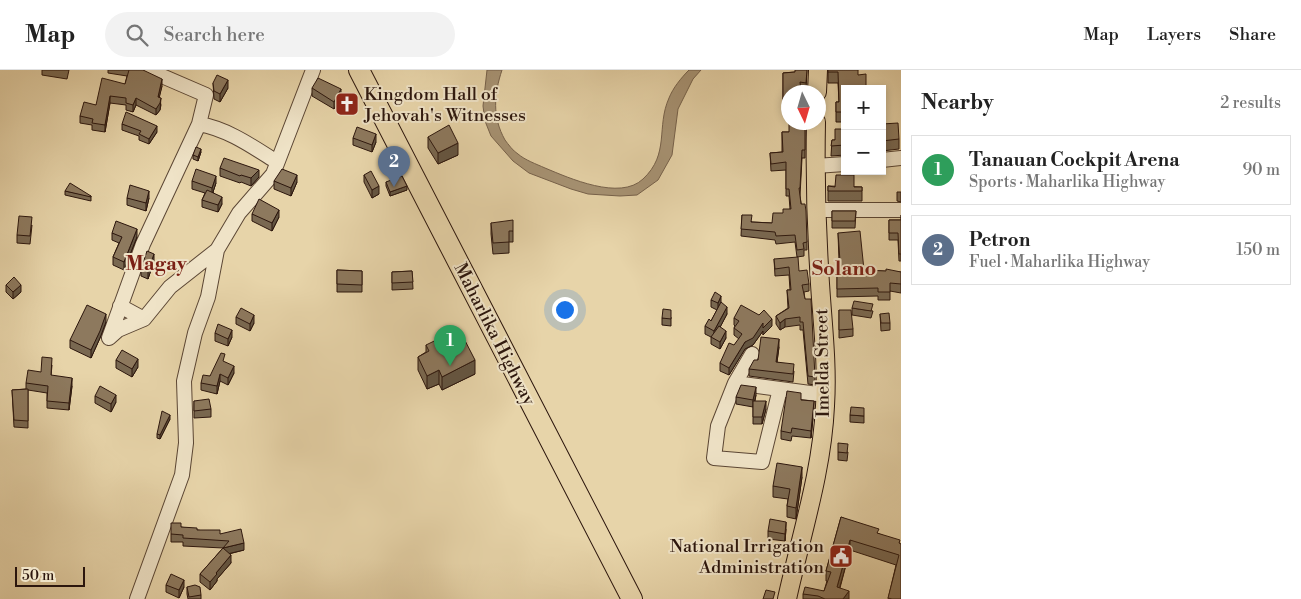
<!DOCTYPE html>
<meta charset="utf-8">
<style>
:root{--surface:#fff;--page:#f2f2f2;--text:#222;--muted:#767676;--line:#e0e0e0;--accent:#8f2418}
body{margin:0;font-family:"Libre Bodoni",serif;background:var(--page);color:var(--text)}
.controls{position:absolute;right:15px;top:15px;display:grid;overflow:hidden;border-radius:0px;box-shadow:0 2px 8px #0003}
.controls button{width:45px;height:45px;display:grid;place-items:center;padding:0;border:0;border-bottom:1px solid var(--line);background:var(--surface);color:var(--text);font:25px sans-serif}
.compass{position:absolute;left:781px;top:15px;width:45px;height:45px;border-radius:50%;background:var(--surface);box-shadow:0 2px 8px #0003;rotate:175deg}
.scale{position:absolute;left:15px;bottom:12px;width:70px;box-sizing:border-box;padding-left:5px;border:2px solid #2c160d;border-top:0;font-size:14px;line-height:18px;white-space:nowrap;color:#2c160d;-webkit-text-stroke:4px #efe3c7;paint-order:stroke}
.you{position:absolute;left:564px;top:239px;width:18px;height:18px;margin:-12px;border:4px solid #fff;border-radius:50%;background:#1a73e8;box-shadow:0 0 0 8px #1a73e833}
.badge{display:grid;place-items:center;width:32px;height:32px;border-radius:50%;background:var(--accent);color:#fff;font-size:16px;font-weight:700}
.pin{position:absolute;translate:-50% -41px;filter:drop-shadow(0 1px 2px #0008)}
.pin::after{content:'';position:absolute;top:26px;width:18px;height:15px;background:inherit;clip-path:polygon(0 0,100% 0,50% 100%)}
.list{margin:0;padding:0;list-style:none}
h2{display:flex;justify-content:space-between;align-items:center;height:65px;margin:0;padding:0 20px;font-size:21px}
h2 small{font-size:16px;font-weight:400;color:var(--muted)}
.list li{display:grid;grid-template-columns:32px 1fr auto;gap:15px;align-items:center;box-sizing:border-box;height:70px;margin:0 10px 10px;padding:0 10px;border:1px solid var(--line);border-radius:0px}
.list b{display:block;font-size:19px;white-space:nowrap}
.list p{margin:0;font-size:16px;white-space:nowrap;color:var(--muted)}
.list em{font-size:16px;font-style:normal;color:var(--muted)}
.icon{flex:none;width:28px;height:28px;fill:none;stroke:currentColor;stroke-width:2;stroke-linecap:round;stroke-linejoin:round}
.map{position:relative;flex:none;width:901px;height:529px;overflow:hidden}
header{display:flex;align-items:center;gap:30px;box-sizing:border-box;height:70px;padding:0 25px;background:var(--surface);border-bottom:1px solid var(--line)}
header strong{font-size:24px}
nav{display:flex;gap:28px;margin-inline-start:auto;font-size:18px}
.search{width:350px;height:45px;background:var(--page);display:flex;align-items:center;gap:12px;box-sizing:border-box;padding:0 18px;border-radius:28px;color:var(--muted);font-size:19px}
main{display:flex}
aside{flex:1;background:var(--surface)}
.map>svg:first-child{display:block}
</style>
<header>
<strong>Map</strong>
<div class="search"><svg class="icon" aria-label="search" viewBox="0 0 24 24"><circle cx="10" cy="10" r="6"/><path d="M15 15l6 6"/></svg>Search here</div>
<nav><a>Map</a><a>Layers</a><a>Share</a></nav>
</header>
<main>
<div class="map">
<svg width="901" height="529" viewBox="0 0 901 529">
<rect width="100%" height="100%" fill="#e7d4a9"/>
<filter id="stains"><feTurbulence type="fractalNoise" baseFrequency=".004" numOctaves="4"/><feColorMatrix values="0 0 0 0 .2 0 0 0 0 .09 0 0 0 0 .02 0 0 0 .5 -.17"/></filter>
<radialGradient id="worn" r=".72"><stop offset=".6" stop-color="#630" stop-opacity="0"/><stop offset="1" stop-color="#630" stop-opacity=".3"/></radialGradient>
<path fill="#a79374" stroke="#76614b" d="M487,0H502C494,24 492,47 505,70C508,74 513,81 518,84C525,90 536,94 545,98C569,108 620,131 643,109C670,84 656,57 669,28C673,18 681,8 689,0H701L693,9L678,39L672,85L658,110L637,125L620,126L588,124L571,119L529,103L513,91L491,66L485,51L483,36Z"/>
<g fill="none" stroke-linecap="round" stroke-linejoin="round">
<g stroke="#5b4634" stroke-width="16">
<path id="minor" d="M148,0L206,25L199,54
M882,90L901,88
M815,96L845,94
M817,140H901
M120,236L144,249
M109,268L118,260L144,249L170,217L217,180L239,143L273,104L313,0
M109,268L143,174L199,54C228,59 253,77 277,92
M752,284L735,313L825,325
M735,313L718,356L714,388L762,392L780,319
M137,529L182,405L186,373L184,311L195,263L208,227L217,180"/>
</g>
<g stroke="#2c160d" stroke-width="20">
<path id="major" d="M817,22L818,0
M787,529C801,465 822,402 825,336C828,289 821,243 819,196C816,148 815,100 816,52"/>
</g>
<g stroke="#2c160d" stroke-width="22">
<path id="highway" d="M359,0L632,529"/>
</g>
<use href="#minor" stroke="#efe3c7" stroke-width="14"/>
<use href="#major" stroke="#e7d4a9" stroke-width="18"/>
<use href="#highway" stroke="#e7d4a9" stroke-width="20"/>
</g>
<path fill="#796851" stroke="#2c160d" d="M42,0H69L67,9L42,5Z
M108,0H143L162,16L159,27L161,35L160,40L156,45L136,35L133,42L126,40V35L110,33L105,62L92,60V55L80,53V46L96,35L125,14L127,6L108,3Z
M807,0L806,20H801L788,22V37H783V3L795,2Z
M828,0H858L845,19V85L831,86L832,70H835L844,59V52H836V32H839L838,13H828Z
M213,13L228,18L220,32L214,29Z
M312,18L341,26L334,39L312,26Z
M805,52V88H802L800,126L807,172V180H804V186L797,187L795,172L776,174L775,170L741,166L742,145L752,152L772,153L783,143L790,139L789,126H786V100L771,101L770,83L782,82V62H789Z
M122,54L157,62L149,74L139,70V66L122,60Z
M882,54L899,69V79L882,81Z
M428,67L458,85L438,94L428,78Z
M353,68L376,72L372,82L353,75Z
M201,82L198,91L193,89V85Z
M220,98L259,107L251,116L241,112L240,113L220,106Z
M364,105L379,124L372,128L364,112Z
M192,111L216,113L213,122L222,134L218,142L202,137V130L205,123L192,119Z
M274,111L297,112L291,126L274,119Z
M386,112L407,120L390,126L386,116Z
M828,116L862,117V131H828Z
M65,121L91,126V131L65,125Z
M897,122H901V132L897,131Z
M127,128H149L146,141L127,135Z
M832,141H856L855,158H832Z
M252,144L279,147L272,161L252,151Z
M901,145V191H899L898,170H889V150H901Z
M491,153L513,161V172H509V183L493,184L491,164Z
M32,155L30,174L17,173V165Z
M112,163L137,167L124,200L113,195V187L119,173L112,170Z
M838,163L864,200L901,202V223L890,221V230H878V226L837,227V191H839Z
M774,189L799,201L809,214V221L804,222L815,307V315L808,314L803,260H800V255L785,257L780,260L776,254V246L788,238L787,220H790L789,205L775,206Z
M154,191L148,209L141,206V199Z
M337,200L362,201V222H337Z
M412,201L413,219L392,220V202Z
M6,215L21,222L13,229L6,222Z
M711,230L721,232L727,244L720,257L726,268L720,279L711,274V267L705,264V256L711,251L717,240L711,237Z
M852,238L873,241L871,248L852,245Z
M839,240L853,259V266L839,268Z
M880,244L890,253V260L881,261Z
M236,247L254,253L250,261L236,254Z
M671,247V256L662,255V248Z
M734,248L772,256L763,265V261L753,275L745,279L729,305L720,301V293L739,269L734,265V258L735,256L734,255Z
M106,252L100,268L91,288L70,278V270Z
M215,263L232,267L228,276L215,271Z
M426,275L475,304L442,320L439,314L427,319L418,300V287L426,282Z
M779,277L777,292L794,301L793,312L749,306V299L758,290Z
M116,290L138,297L132,307L116,298Z
M225,292L234,303L228,315L220,311L217,324L201,320V313L210,306Z
M52,295L51,306L72,316L69,340L47,338V323L28,320V358L14,357L12,320L26,319V313Z
M756,325L755,331L766,339L762,354H753V337L736,334V327Z
M95,326L116,332L111,342L95,333Z
M801,330L814,338L811,368L792,366L791,371L781,369V361Z
M194,331L211,339V347L194,348Z
M850,345L864,346V353L850,352Z
M170,349L160,369L157,368V364Z
M838,382H848L847,391L838,390Z
M802,407L796,449L787,447V436L788,429L773,427V416Z
M841,447L900,473L901,529H888L896,495L850,480L840,518L849,529H803V524L824,521L827,511H826V501Z
M181,457L220,464L244,480L229,484L231,493L217,509V511L210,520L200,512V504L223,478L183,476V472H171V464Z
M786,459L785,471L768,469V461Z
M166,515L184,517L179,528L166,522Z
M187,517L201,525V529H188L187,524Z"/>
<path fill="#635542" stroke="#2c160d" d="M162,9V16L158,33V27Z
M228,10V18L220,32V24Z
M341,19V26L334,39V32Z
M110,26V33L105,62V55Z
M136,28V35L133,42V35Z
M161,28L160,40L156,45V39Z
M157,56V62L149,74V69Z
M376,64V72L372,82V75Z
M458,73V85L438,94V83Z
M201,79V82L198,91V87Z
M259,100V107L251,116V108Z
M297,105V112L291,126V118Z
M216,106V113L212,125V118Z
M379,116V124L372,128V120Z
M407,116V120L390,126V122Z
M149,121V128L146,141V133Z
M222,127V134L218,142V135Z
M279,140V147L272,161V153Z
M137,159V167L124,200V192Z
M154,184V191L148,209V201Z
M21,215V222L13,229V222Z
M721,226V233L718,240V233Z
M727,237V244L714,269V261Z
M106,244V252L100,268L91,288V280Z
M254,245V253L250,261V254Z
M772,249V256L763,265V261L753,275L745,279L729,305V298L745,272L763,253Z
M785,249V257L780,260V253Z
M232,260V267L228,276V269Z
M726,261V268L720,279V272Z
M779,269V277L776,299V292Z
M138,289V297L132,307V299Z
M475,290V304L442,320V307Z
M234,296V303L228,315V308Z
M439,300V314L427,319V306Z
M220,304V311L217,324V316Z
M72,308V316L69,340V333Z
M756,317V325L753,337V330Z
M116,325V332L111,342V334Z
M766,331V339L762,354V347Z
M814,331V338L811,368V361Z
M170,345V349L160,369V365Z
M802,397V407L796,449V438Z
M786,452V459L785,471V464Z
M850,470V480L837,527V517Z
M244,473V480L223,485V478Z
M231,485V493L217,509V511L210,520V512L216,503Z
M184,510V517L179,528V520Z
M849,521V529H843Z"/>
<path fill="#8d795e" stroke="#2c160d" d="M129,0H143L162,9L158,27L161,28L160,33L156,39L136,28L133,35L126,33V28L110,26L105,55L92,53L93,49L80,46L84,32L96,35L102,8L125,14Z
M795,0H807L806,13L800,12L801,22H788V29H783V3L795,2Z
M828,0H858V5L866,4V19H845V75L831,76L832,70H835V59H844V42H836V32H839L838,2H828Z
M217,5L228,10L220,24L214,21L213,13Z
M318,8L341,19L334,32L312,18Z
M126,42L157,56L149,69L139,64L141,61L122,54Z
M789,52H805V80H802L800,118H799L801,134H805L806,141L807,172L803,173L804,179L797,180L795,165L776,166L775,162L741,159L742,145H752L751,152L772,153L773,143H783V139H791L789,119H786V92L771,94L770,83L783,82L782,62H789Z
M898,53L899,69L882,71V54Z
M449,55L458,73L438,83L428,67Z
M357,57L376,64L372,75L353,68Z
M196,77L201,79L198,87L193,85Z
M224,88L259,100L251,108L241,105L240,106L220,98Z
M196,99L216,106L212,118L192,111Z
M282,99L297,105L291,118L274,111Z
M371,101L379,116L372,120L364,105Z
M836,105H854V117H862V121H828V116L835,117Z
M402,106L407,116L390,122L386,112Z
M70,113L91,126V127L65,121Z
M130,115L149,121L146,133L127,128Z
M207,120L222,127L218,135L202,130Z
M259,129L279,140L272,153L252,144Z
M832,141H856L855,151H832Z
M19,146L32,147L30,166L17,165Z
M513,150V161H509V172L493,173L491,153Z
M889,150H901V184H899L898,163H889Z
M116,151L137,159L124,192L113,187L122,167L112,163Z
M860,161L864,200L886,201V199L901,202V214L890,213V222H878V218L837,219V191H840L838,163Z
M147,181L154,184L148,201L141,199Z
M798,187L799,201L807,200L809,214L802,215L805,229H811L815,307L808,306L803,252H800V247L785,249L780,253L776,246L789,238L787,220H791L789,197L775,199L774,189Z
M337,200L362,201V215L337,214Z
M412,201L413,212L392,213V202Z
M14,207L21,215L13,222L6,215Z
M715,222L721,226L718,233L711,230Z
M854,231L873,234L871,241L852,238Z
M721,232L727,237L714,261L705,256L709,249L711,251Z
M87,235L106,244L100,261L91,280L70,270Z
M741,235L759,245L764,240L772,249L763,258V253L753,268L745,272L729,298L720,293L729,273L734,275L742,264L734,258L739,251L734,248Z
M241,238L254,245L250,254L236,247Z
M663,239L671,240V249L662,248Z
M839,240H851L853,259L839,260Z
M889,243L890,253H881L880,244Z
M218,254L232,260L228,269L215,263Z
M719,256L726,261L720,272L711,267Z
M459,259L475,290L442,307L439,300L427,306L418,287L429,281L426,275Z
M761,267L779,269L776,292L794,294L793,304L749,299L754,290H758Z
M122,280L138,289L132,299L116,290Z
M221,283L225,284L223,291L234,296L228,308L220,304L217,316L201,313L203,305L210,306Z
M42,287L52,288L51,305L72,308L69,333L47,331L48,316L26,313L28,300L41,302Z
M741,315L756,317L753,330L736,327Z
M100,316L116,325L111,334L95,326Z
M28,319V351L14,350L12,320Z
M787,321L801,323V330L814,331L811,361L792,358L791,363L781,361Z
M209,329L211,339L194,341V331Z
M753,331H766L762,347H753Z
M851,337L864,338V346L850,345Z
M162,341L170,345L160,365L157,364Z
M838,373L848,374L847,383L838,382Z
M777,393L802,397L796,438L787,436L790,419L773,416Z
M841,447L879,459L877,463L900,470L899,473L901,474V529H892L888,528L899,485L850,470L837,517L849,521L843,529H825L818,526L803,524L805,517L824,521L831,502L826,501Z
M770,449L786,452L785,464L768,461Z
M171,453H181V457L197,458V460H220V464L241,459L244,473L223,478L229,471L183,468V465L171,464Z
M223,478L231,485L216,503L217,504L210,512L200,504Z
M171,504L184,510L179,520L166,515Z
M195,515L200,517L201,525L189,527L187,517Z
M766,520L775,522L773,529H763Z"/>
<defs>
<g id="church-square" transform="scale(1.25)"><rect x="-9" y="-9" width="18" height="18" rx="4" fill="#8f2418" stroke="#efe3c7"/><path d="M-1.2-6h2.4v3.5h3.3v2.4h-3.3V6h-2.4V-.1h-3.3v-2.4h3.3Z" fill="#fff"/></g>
<g id="civic-square" transform="scale(1.25)"><rect x="-9" y="-9" width="18" height="18" rx="4" fill="#8f2418" stroke="#efe3c7"/><path d="M-.6-6.5H3V-4.5H.6V-3L4-1V1h2V6H-6V1h2V-1L-.6-3ZM-1.2 2.5V6h2.4V2.5Z" fill="#fff"/></g>
</defs>
<g fill-rule="evenodd">
<use href="#church-square" x="347" y="34"/>
<use href="#civic-square" x="841" y="486"/>
</g>
<g text-anchor="middle" stroke-width="4" stroke-linejoin="round" paint-order="stroke">
<g font-size="18" fill="#2c160d" stroke="#efe3c7" text-anchor="start">
<text x="364" y="30">Kingdom Hall of<tspan x="364" dy="21">Jehovah's Witnesses</tspan></text>
<text x="824" y="482" text-anchor="end">National Irrigation<tspan x="824" dy="21">Administration</tspan></text>
</g>
<g font-size="18" fill="#2c160d" stroke="#efe3c7">
<text transform="translate(495 264) rotate(63)" y="6">Maharlika Highway</text>
<text transform="translate(822 293) rotate(-91)" y="6">Imelda Street</text>
</g>
<g font-size="20" font-weight="bold" fill="#7a1f14" stroke="#efe3c7">
<text x="156" y="200">Magay</text>
<text x="844" y="205">Solano</text>
</g>
</g>
<rect width="100%" height="100%" filter="url(#stains)"/>
<rect width="100%" height="100%" fill="url(#worn)"/>
</svg>
<div class="controls">
<button>+</button>
<button>−</button>
</div>
<svg class="compass" viewBox="-18 -18 36 36"><path d="M0-13l5 13h-10z" fill="#e53935"/><path d="M0 13l5-13h-10z" fill="#767676"/></svg>
<div class="scale">50 m</div>
<div class="you"></div>
<div class="pin badge" style="left:450px;top:296px;background:#2e9e5b">1</div>
<div class="pin badge" style="left:394px;top:117px;background:#5c6f8a">2</div>
</div>
<aside>
<h2>Nearby<small>2 results</small></h2>
<ul class="list">
<li><span class="badge" style="background:#2e9e5b">1</span><div><b>Tanauan Cockpit Arena</b><p>Sports · Maharlika Highway</p></div><em>90 m</em></li>
<li><span class="badge" style="background:#5c6f8a">2</span><div><b>Petron</b><p>Fuel · Maharlika Highway</p></div><em>150 m</em></li>
</ul>
</aside>
</main>
